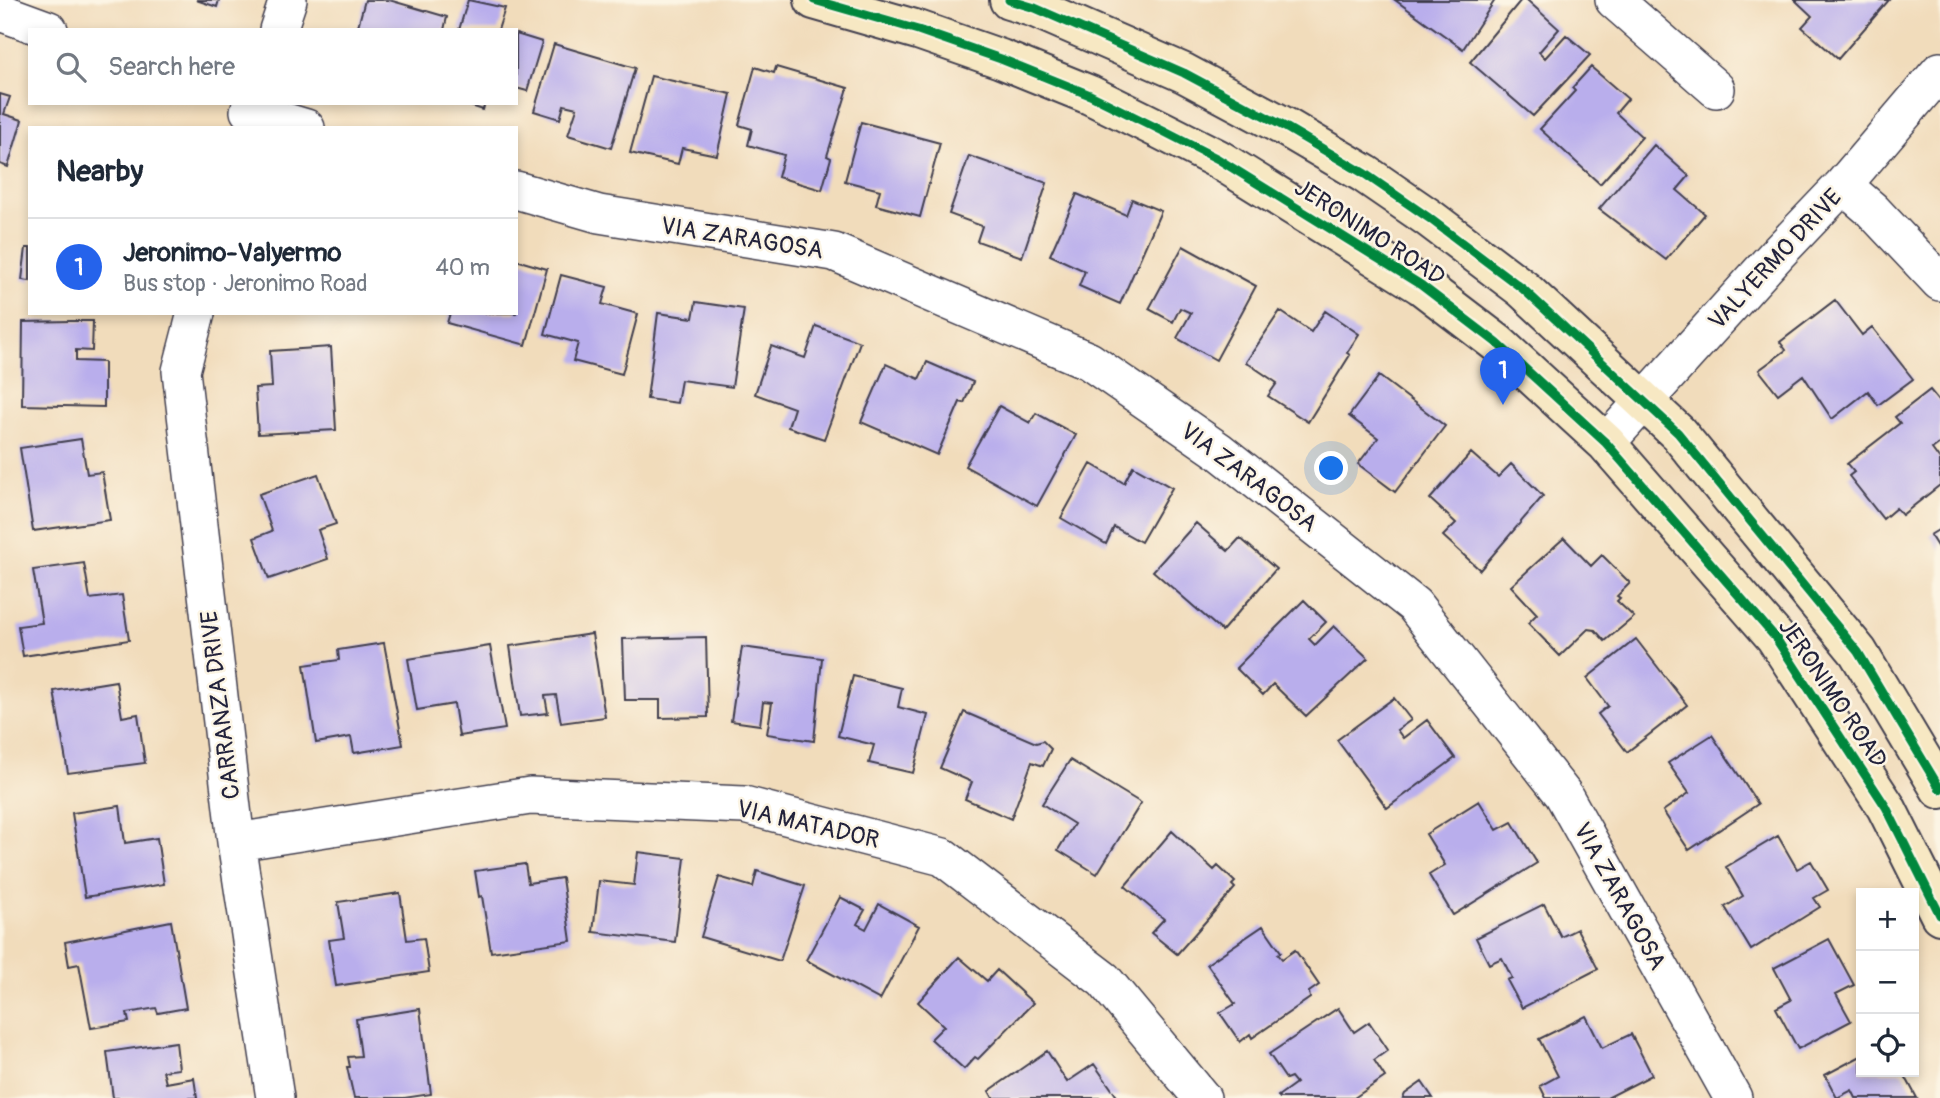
<!DOCTYPE html>
<meta charset="utf-8">
<style>
:root{--surface:#fff;--page:#f6f6f7;--text:#1f2937;--muted:#747a83;--line:#e0e1e3;--accent:#2563eb}
body{margin:0;font-family:Pangolin,sans-serif;background:var(--page);color:var(--text)}
.controls{position:absolute;right:21px;bottom:21px;display:grid;overflow:hidden;border-radius:0px;box-shadow:0 4px 10px #0003}
.controls button{width:63px;height:63px;display:grid;place-items:center;padding:0;border:0;border-bottom:2px solid var(--line);background:var(--surface);color:var(--text);font:35px sans-serif}
.you{position:absolute;left:1332px;top:469px;width:24px;height:24px;margin:-18px;border:5px solid #fff;border-radius:50%;background:#1a73e8;box-shadow:0 0 0 10px #1a73e833}
.badge{display:grid;place-items:center;width:46px;height:46px;border-radius:50%;background:var(--accent);color:#fff;font-size:23px;font-weight:700}
.pin{position:absolute;translate:-50% -58px;filter:drop-shadow(0 2px 4px #0008)}
.pin::after{content:'';position:absolute;top:37px;width:24px;height:21px;background:inherit;clip-path:polygon(0 0,100% 0,50% 100%)}
.list{margin:0;padding:0;list-style:none}
h2{display:flex;justify-content:space-between;align-items:center;height:91px;margin:0;padding:0 28px;font-size:30px}
h2 small{font-size:23px;font-weight:400;color:var(--muted)}
.list li{display:grid;grid-template-columns:46px 1fr auto;gap:21px;align-items:center;box-sizing:border-box;height:98px;padding:0 28px;border-top:2px solid var(--line)}
.list b{display:block;font-size:26px;white-space:nowrap}
.list p{margin:0;font-size:23px;white-space:nowrap;color:var(--muted)}
.list em{font-size:23px;font-style:normal;color:var(--muted)}
.icon{flex:none;width:38px;height:38px;fill:none;stroke:currentColor;stroke-width:2;stroke-linecap:round;stroke-linejoin:round}
.map{position:relative;flex:none;width:1940px;height:1098px;overflow:hidden}
.search{position:absolute;background:var(--surface);box-shadow:0 4px 10px #0003;left:28px;top:28px;width:490px;height:77px;display:flex;align-items:center;gap:18px;box-sizing:border-box;padding:0 24px;border-radius:0px;color:var(--muted);font-size:26px}
.panel{position:absolute;background:var(--surface);box-shadow:0 4px 10px #0003;left:28px;top:126px;width:490px;height:189px;border-radius:0px}
.map>svg:first-child{display:block}
</style>
<div class="map">
<svg width="1940" height="1098" viewBox="0 0 1940 1098">
<rect width="100%" height="100%" fill="#fcf5e5"/>
<filter id="ink" filterUnits="userSpaceOnUse"><feTurbulence type="fractalNoise" baseFrequency=".0143" numOctaves="2"/><feDisplacementMap in="SourceGraphic" scale="14" xChannelSelector="R" yChannelSelector="G"/><feConvolveMatrix kernelMatrix="1 2 1 2 8 2 1 2 1" color-interpolation-filters="sRGB"/></filter>
<filter id="wash" filterUnits="userSpaceOnUse"><feTurbulence type="fractalNoise" baseFrequency=".00686" numOctaves="4" result="noise"/><feDisplacementMap in="SourceGraphic" scale="28" xChannelSelector="R" yChannelSelector="G"/><feGaussianBlur stdDeviation="1.57" result="paint"/><feColorMatrix in="noise" values="0 0 0 0 0 0 0 0 0 0 0 0 0 0 0 0 0 1.4 0 .05"/><feComposite in="paint" operator="in"/></filter>
<g filter="url(#wash)">
<rect width="100%" height="100%" fill="#f1dcbb"/>
<g id="blocks">
<path fill="#b9aeec" d="M196,0H219L217,7Z
M365,0H389L447,17L444,30H357Z
M468,0L505,8L498,30H459Z
M1395,0H1495L1463,49Z
M1521,0H1527L1559,29L1539,52L1545,58L1566,35L1590,55L1533,116L1470,62Z
M1795,0H1889L1838,59L1802,27L1812,16Z
M516,34L542,42L527,91L516,88Z
M554,44L635,68L611,148L568,135L577,108L564,105L560,119L534,111Z
M755,67L774,73L776,67L848,88L827,156L831,158L822,190L778,177L784,155L748,145L752,129L739,125Z
M1591,67L1628,99L1616,113L1642,137L1600,184L1540,129L1575,91L1572,88Z
M651,76L731,94L717,155L682,148L678,164L630,153Z
M0,94L10,97L4,114L22,120L8,167L0,164Z
M462,103H485L483,110Z
M861,122L940,143L920,217L876,205L880,190L845,181Z
M1654,145L1689,176L1677,190L1705,214L1666,260L1599,209Z
M969,156L1047,183L1022,257L977,241L982,226L949,214Z
M1077,194L1126,215L1132,199L1161,211L1120,304L1079,286L1085,271L1050,255Z
M1183,246L1256,286L1216,360L1177,338L1191,313L1180,308L1173,322L1149,309Z
M26,248H30V281L22,280Z
M516,260L547,269L526,345L447,323L450,313H516Z
M561,275L607,287L602,304L638,314L622,374L573,361L578,343L545,334Z
M1835,300L1862,335L1872,327L1913,379L1878,405L1868,391L1832,419L1803,375L1778,394L1759,370L1786,350L1780,342Z
M696,302L744,309L732,387L681,380L677,403L647,399L658,313L693,318Z
M1280,311L1311,332L1325,311L1359,334L1347,353L1350,355L1308,422L1268,396L1277,383L1246,362Z
M71,321H93L92,351L76,350V361L104,362V407L22,405L23,322Z
M816,326L860,342L824,439L788,427L794,408L755,394L771,346L805,358Z
M331,347L336,430L258,434L255,388L272,387L270,351Z
M927,362L973,382L964,403L960,402L937,455L861,422L886,364L919,379Z
M1379,376L1445,426L1395,492L1358,464L1378,438L1349,416Z
M1930,390L1940,402V443L1932,449L1940,460V485L1902,515L1896,508L1883,519L1849,476L1854,472L1847,464L1900,423L1895,417Z
M999,406L1030,423L1036,413L1076,435L1037,506L965,466Z
M81,439L87,474L102,472L110,520L33,531L20,448Z
M1471,453L1498,477L1511,464L1543,496L1480,570L1443,536L1456,523L1430,499Z
M1091,464L1124,483L1133,466L1172,488L1141,542L1114,527L1106,544L1061,518Z
M318,474L336,524L318,530L328,559L269,579L254,538L272,531L259,494Z
M1196,523L1228,551L1240,538L1276,569L1222,631L1153,571Z
M1940,529V551L1930,535Z
M1564,538L1591,566L1602,555L1630,583L1617,596L1620,598L1617,601L1634,617L1605,641L1595,630L1588,629L1560,656L1528,623L1537,614L1511,586Z
M84,563L90,599L122,595L129,640L23,656L18,626L42,623L33,570Z
M1304,600L1326,622L1309,639L1315,645L1334,626L1368,658L1306,716L1273,684L1263,695L1236,668Z
M592,634L605,717L561,723L556,695L545,696L548,713L520,716L510,646Z
M706,637L708,717L660,718V700H625L623,639Z
M1636,639L1687,705L1627,752L1598,714L1608,706L1587,678Z
M384,643L403,745L354,753L351,737L316,743L304,665L339,660L338,650Z
M490,646L505,729L459,736L454,704L417,710L408,659Z
M742,647L822,658L814,741L767,734L772,703L763,702L760,725L731,721Z
M853,676L902,688L898,707L928,715L913,773L869,763L874,745L838,736Z
M116,681L122,717L138,714L145,763L68,773L54,691Z
M1394,698L1411,720L1397,730L1403,738L1427,720L1455,758L1387,808L1337,740Z
M964,712L1036,743L1043,741L1051,749L1043,766L1032,762L1011,819L965,799L972,782L940,768Z
M1712,735L1758,804L1689,850L1663,811L1689,793L1668,763Z
M1070,760L1141,803L1097,874L1058,850L1074,824L1042,804Z
M1479,801L1497,830L1512,822L1537,863L1453,915L1429,875L1445,865L1426,834Z
M120,806L125,843L157,838L164,884L85,897L72,813Z
M1172,831L1214,870L1218,866L1235,882L1232,885L1235,888L1177,954L1151,933L1164,919L1125,886Z
M1778,836L1797,869L1811,861L1828,890L1814,898L1820,907L1751,950L1725,907L1743,896L1726,867Z
M638,852L685,858L675,942L593,932L599,881L634,885Z
M525,864L528,883L562,878L571,941L491,952L482,896L479,897L475,871Z
M757,871L805,886L780,961L701,937L719,877L753,887Z
M400,893L407,940L424,938L429,972L336,986L329,940L344,938L338,902Z
M840,897L865,910L857,924L866,929L879,904L919,926L880,1000L806,960Z
M1544,904L1561,937L1577,929L1598,969L1522,1008L1507,980L1512,978L1502,958L1489,964L1476,938Z
M171,921L186,1008L158,1013L156,1008L127,1013L129,1022L91,1028L79,964L69,966L65,942Z
M1263,926L1281,952L1278,954L1282,959L1295,950L1319,985L1309,992L1310,998L1252,1038L1250,1034L1240,1042L1220,1013L1235,1004L1207,964Z
M1829,939L1854,985L1836,994L1851,1021L1798,1049L1776,1008L1791,1000L1774,968Z
M959,957L987,981L997,970L1033,1003L978,1059L975,1057L964,1069L931,1039L944,1026L918,1002Z
M1338,1008L1354,1032L1369,1022L1388,1050L1374,1060L1385,1077L1354,1098H1280L1278,1096L1296,1083L1291,1077L1286,1079L1269,1054Z
M420,1009L431,1094L404,1098H354L347,1067H350L348,1057L361,1056L356,1019Z
M1586,1016L1602,1048L1631,1034L1652,1075L1607,1098H1546L1540,1086L1558,1076L1539,1039Z
M176,1042L179,1069L163,1071L166,1083L194,1078L197,1098H113L107,1052Z
M1047,1051L1067,1082L1094,1064L1118,1098H993L989,1091Z
M1861,1056V1072H1903L1917,1098H1856L1852,1090L1837,1098L1825,1075Z
M1422,1082L1433,1098H1403L1405,1094Z"/>
</g>
</g>
<g filter="url(#ink)">
<use href="#blocks" fill-opacity="0" stroke="#413e4e" stroke-width="2"/>
<g fill="none" stroke-linecap="round" stroke-linejoin="round">
<g stroke="#413e4e" stroke-width="40">
<path id="minor" d="M1614,0L1716,89
M0,12L49,30
M278,30L288,0
M249,111L306,128
M1843,185L1872,210L1940,282
M516,190L599,214L834,252L1089,361L1219,451L1414,605L1563,794L1733,1098
M196,313L181,371L236,842L275,1098
M1606,443L1777,254L1843,185L1940,71
M236,842L530,796L744,805L943,857L1104,980L1202,1098"/>
</g>
<g stroke="#413e4e" stroke-width="42">
<path id="secondary" d="M814,0L918,30L1001,59L1090,95L1163,131L1218,159L1421,285L1497,343L1606,443L1775,637L1886,807L1940,915
M1009,0L1035,8L1184,73L1287,128L1365,174L1429,218L1523,289L1678,433L1858,652L1940,789"/>
</g>
<use href="#minor" stroke="#fff" stroke-width="37"/>
<use href="#secondary" stroke="#f7e8c3" stroke-width="38"/>
<g stroke="#fcf5e5" stroke-width="13">
<path id="cycleway" d="M814,0L918,30L1001,59L1090,95L1163,131L1218,159L1421,285L1497,343L1606,443L1775,637L1886,807L1940,915
M1009,0L1035,8L1184,73L1287,128L1365,174L1429,218L1523,289L1678,433L1858,652L1940,789"/>
</g>
<use href="#cycleway" stroke="#00873e" stroke-width="9"/>
</g>
</g>
<g text-anchor="middle" stroke-width="5" stroke-linejoin="round" paint-order="stroke">
<g font-size="24" fill="#22223b" stroke="#fcf5e5">
<text transform="translate(1370 232) rotate(33)" y="8">JERONIMO ROAD</text>
<text transform="translate(742 238) rotate(9)" y="8">VIA ZARAGOSA</text>
<text transform="translate(1775 259) rotate(-47)" y="8">VALYERMO DRIVE</text>
<text transform="translate(1249 477) rotate(37)" y="8">VIA ZARAGOSA</text>
<text transform="translate(1833 693) rotate(56)" y="8">JERONIMO ROAD</text>
<text transform="translate(220 705) rotate(-97)" y="8">CARRANZA DRIVE</text>
<text transform="translate(808 824) rotate(13)" y="8">VIA MATADOR</text>
<text transform="translate(1620 896) rotate(61)" y="8">VIA ZARAGOSA</text>
</g>
</g>
</svg>
<div class="controls">
<button>+</button>
<button>−</button>
<button><svg class="icon" aria-label="locate" viewBox="0 0 24 24"><circle cx="12" cy="12" r="6"/><path d="M12 2v4M12 18v4M2 12h4M18 12h4"/></svg></button>
</div>
<div class="you"></div>
<div class="pin badge" style="left:1503px;top:405px">1</div>
<div class="search"><svg class="icon" aria-label="search" viewBox="0 0 24 24"><circle cx="10" cy="10" r="6"/><path d="M15 15l6 6"/></svg>Search here</div>
<section class="panel">
<h2>Nearby<small></small></h2>
<ul class="list">
<li><span class="badge">1</span><div><b>Jeronimo-Valyermo</b><p>Bus stop · Jeronimo Road</p></div><em>40 m</em></li>
</ul>
</section>
</div>
